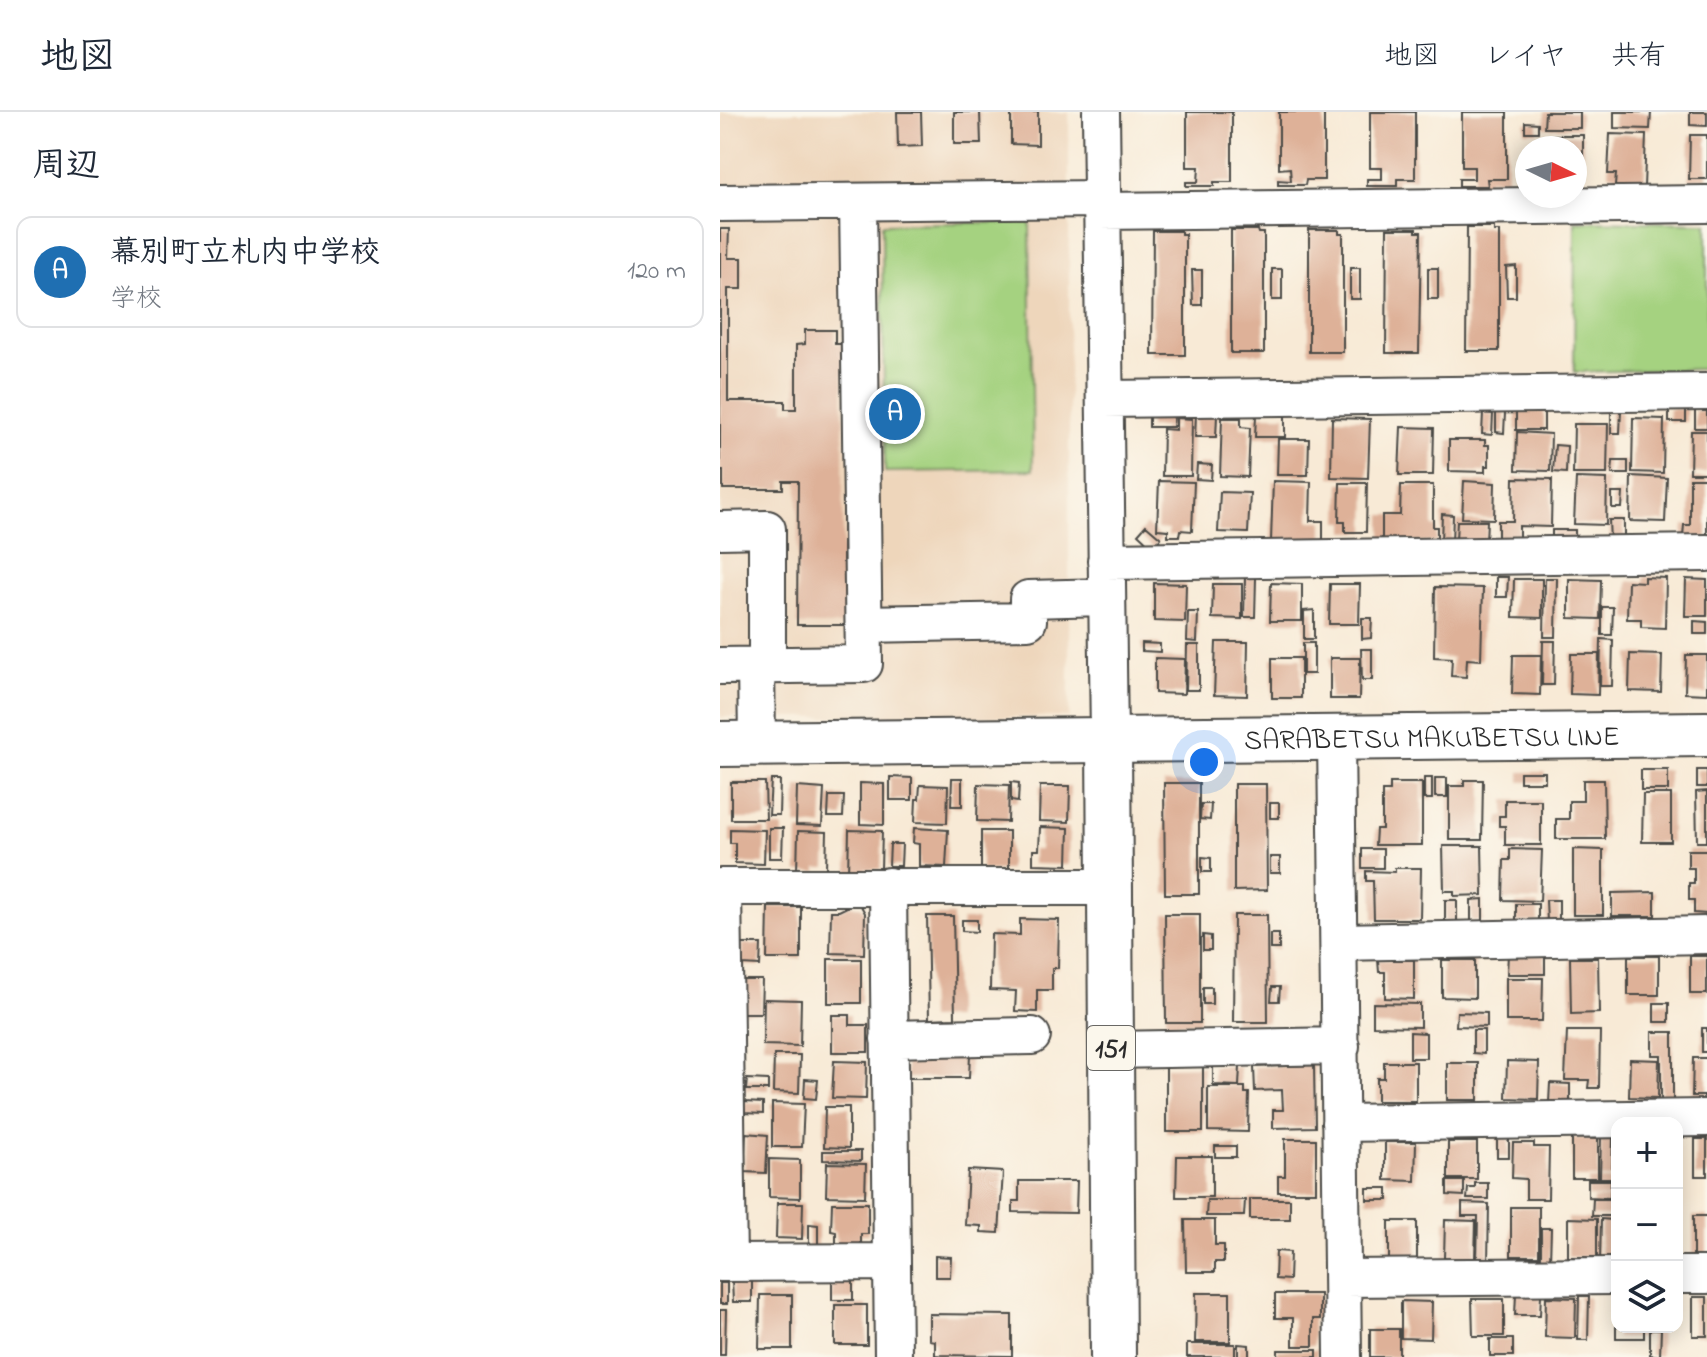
<!DOCTYPE html>
<html lang="ja">
<meta charset="utf-8">
<style>
:root{--surface:#fff;--page:#f2f2f3;--text:#1f2937;--muted:#747a83;--line:#e0e1e3;--accent:#1f6fb2}
body{margin:0;font-family:"Indie Flower","Klee One",sans-serif;background:var(--page);color:var(--text)}
.controls{position:absolute;right:24px;bottom:24px;display:grid;overflow:hidden;border-radius:16px;box-shadow:0 4px 20px #0003}
.controls button{width:72px;height:72px;display:grid;place-items:center;padding:0;border:0;border-bottom:2px solid var(--line);background:var(--surface);color:var(--text);font:40px sans-serif}
.compass{position:absolute;left:795px;top:24px;width:72px;height:72px;border-radius:50%;background:var(--surface);box-shadow:0 4px 20px #0003;rotate:95deg}
.you{position:absolute;left:484px;top:650px;width:28px;height:28px;margin:-20px;border:6px solid #fff;border-radius:50%;background:#1a73e8;box-shadow:0 0 0 12px #1a73e833}
.badge{display:grid;place-items:center;width:52px;height:52px;border-radius:50%;background:var(--accent);color:#fff;font-size:26px;font-weight:700}
.pin{position:absolute;translate:-50% -50%;border:4px solid #fff;box-shadow:0 2px 8px #0006}
.list{margin:0;padding:0;list-style:none}
h2{display:flex;justify-content:space-between;align-items:center;height:104px;margin:0;padding:0 32px;font-size:34px}
h2 small{font-size:26px;font-weight:400;color:var(--muted)}
.list li{display:grid;grid-template-columns:52px 1fr auto;gap:24px;align-items:center;box-sizing:border-box;height:112px;margin:0 16px 16px;padding:0 16px;border:2px solid var(--line);border-radius:16px}
.list b{display:block;font-size:30px;white-space:nowrap}
.list p{margin:0;font-size:26px;white-space:nowrap;color:var(--muted)}
.list em{font-size:26px;font-style:normal;color:var(--muted)}
.icon{flex:none;width:44px;height:44px;fill:none;stroke:currentColor;stroke-width:2;stroke-linecap:round;stroke-linejoin:round}
.map{position:relative;flex:none;width:987px;height:1245px;overflow:hidden}
header{display:flex;align-items:center;gap:48px;box-sizing:border-box;height:112px;padding:0 40px;background:var(--surface);border-bottom:2px solid var(--line)}
header strong{font-size:38px}
nav{display:flex;gap:44px;margin-inline-start:auto;font-size:28px}
main{display:flex}
aside{flex:1;background:var(--surface)}
.map>svg:first-child{display:block}
</style>
<header>
<strong>地図</strong>
<nav><a>地図</a><a>レイヤ</a><a>共有</a></nav>
</header>
<main>
<aside>
<h2>周辺<small></small></h2>
<ul class="list">
<li><span class="badge">A</span><div><b>幕別町立札内中学校</b><p>学校</p></div><em>120 m</em></li>
</ul>
</aside>
<div class="map">
<svg width="987" height="1245" viewBox="0 0 987 1245">
<rect width="100%" height="100%" fill="#fbf7ec"/>
<filter id="ink" filterUnits="userSpaceOnUse"><feTurbulence type="fractalNoise" baseFrequency=".0125" numOctaves="2"/><feDisplacementMap in="SourceGraphic" scale="16" xChannelSelector="R" yChannelSelector="G"/><feConvolveMatrix kernelMatrix="1 2 1 2 8 2 1 2 1" color-interpolation-filters="sRGB"/></filter>
<filter id="wash" filterUnits="userSpaceOnUse"><feTurbulence type="fractalNoise" baseFrequency=".006" numOctaves="4" result="noise"/><feDisplacementMap in="SourceGraphic" scale="32" xChannelSelector="R" yChannelSelector="G"/><feGaussianBlur stdDeviation="1.8" result="paint"/><feColorMatrix in="noise" values="0 0 0 0 0 0 0 0 0 0 0 0 0 0 0 0 0 1.4 0 .05"/><feComposite in="paint" operator="in"/></filter>
<g filter="url(#wash)">
<rect width="100%" height="100%" fill="#f8ead6"/>
<path fill="#eed6bb" d="M0,0H349V605H0Z"/>
<path fill="#a5d280" stroke="#687e56" stroke-width="2" d="M855,109L987,111V257L854,260Z
M310,110L313,358L165,360L162,112Z"/>
<g id="blocks">
<path fill="#deb198" d="M177,0H201L202,34L178,35Z
M234,0H260L261,32H234Z
M291,0H318V33L291,32Z
M467,0H512V70H494V74H466V70H478L479,55H467Z
M559,0H604V68H586L585,73H558V68L571,69L570,56L559,57Z
M650,0H695V67H677V74H647V67H662V56H650Z
M742,0H787V67H767L768,74H739V67H754V55H742Z
M825,0H860V16H824Z
M894,0H931L930,17L894,16Z
M970,0H987V14L970,13Z
M805,10L818,11V20H805Z
M890,22L926,23L924,75L895,74L896,62H888Z
M832,23H863V72H855V36H832Z
M970,23H987V67H969Z
M747,115H774V119H779V239H746Z
M0,117H9L8,146H22V177H8V289H65V297H76V233L85,232V218H115V232H123V450H136V513H77L78,369H63V377H3V359H0Z
M667,117H696V120H701L699,241H666Z
M511,118H538L539,121H544V241H511Z
M589,118H619V122H623V240H589Z
M433,119H461V122H465V243H432Z
M796,154V185H787L786,155Z
M630,156H640V187H630Z
M708,156H718V187H708Z
M552,157H562V188H552Z
M472,158H482V193H473Z
M949,297H966V310H949Z
M891,298L901,299L900,321H891Z
M796,299H824V318H796Z
M975,299H987V316H975Z
M763,301L773,302L772,323L762,322Z
M776,301H785L784,321L776,320Z
M476,302L497,303L496,325H475Z
M536,303H565V325H535Z
M429,304L454,305L453,315H429Z
M456,306L472,307L471,364H442L443,317L456,318Z
M502,306H521V315L530,316L528,365L500,364Z
M612,306L650,307L648,366L611,365Z
M913,306L944,307L943,361L912,360Z
M854,312H888L887,362H853Z
M681,315L714,316L713,363H679Z
M971,319H987V361H970Z
M797,320L831,322L830,359L796,358Z
M558,327H589L588,363H557Z
M729,328H765V333H769V354H765V360L729,359Z
M835,333L847,334L846,361L833,360Z
M893,349H908V362H892Z
M477,352L492,353L491,368L476,367Z
M911,364L947,366L945,410L910,409Z
M794,366L832,367L831,415L799,414V429L778,428V409H793Z
M856,366L887,367L886,413L854,412Z
M970,366H987V425H963L964,413H970Z
M439,369L474,370L472,419L460,418L459,424H448V418L437,417Z
M553,369L591,370L590,409H603V431L551,429Z
M744,369L775,371L774,407L742,406Z
M620,371H647L646,420H625V410H619Z
M681,373H713V415H717V430H662V403H680Z
M500,380L530,381L528,421L498,420Z
M892,381H903L902,396H892Z
M722,402L733,403L732,431L721,430Z
M889,408H904V429H890Z
M737,409H767L766,429L736,428Z
M426,413L441,426L433,436L418,422Z
M832,418H855V429H832Z
M525,465H536L535,505H524Z
M776,465H788L787,485H776Z
M924,465L946,466L945,516L921,515V507H907L908,469L924,470Z
M825,466H837L836,525H824Z
M794,467H822V506L793,505Z
M849,467L881,468L880,507L849,506Z
M966,467L987,468V504H965Z
M434,471L466,472L465,510L434,509Z
M551,471L582,472V509H550Z
M493,472H522V507L492,506Z
M610,472H640L639,512H609Z
M715,475L763,476L761,548L747,547L746,565L731,564L732,546L714,545Z
M882,495H893L892,523H882Z
M594,498V527H584V499Z
M468,500H478L477,530L467,529Z
M642,506H652L651,526L642,527Z
M974,509L987,510V522H974Z
M881,527L893,528L892,574H880Z
M823,529H835L834,573H822Z
M496,530H528L527,584L494,583Z
M422,531L440,532V540L422,539Z
M583,531H594V562H583Z
M467,533H479V578H466Z
M641,537H652V568H642Z
M851,542H879L878,583L850,582Z
M910,542L942,543L941,580L909,579Z
M793,543H821L820,583L792,582Z
M966,543H987V582L965,581Z
M435,546L465,547L464,582L435,581Z
M552,546H581V586H552Z
M610,546H640L639,587H610Z
M921,658H948V678H921Z
M977,658H987V675H977Z
M800,660H825V670H800Z
M170,665L192,666V688H170Z
M232,666H242V694H231Z
M704,666H712V687H704Z
M715,666H727V685H715Z
M51,668H60L59,703H49Z
M744,668H763L762,728H729V674H744Z
M863,668H884L885,727H836V707H849V689H863Z
M11,670H45L46,707H11Z
M291,670L299,671L298,690L291,689Z
M140,671L164,672V713L140,712Z
M444,671H479V782H445Z
M670,671H702V733H655L656,717H662V679H670Z
M258,672L289,673L288,710L257,709Z
M514,672H546L547,778L514,779Z
M200,673L228,674L227,711L195,710L196,687H199Z
M320,674H350L349,710L319,709Z
M77,675L104,677L102,714L76,713Z
M987,679V730H977L976,680Z
M923,682H951V730H922Z
M109,684H124L123,705H108Z
M785,688H821V733H785V714H779V704H785Z
M550,691H559V706H550Z
M481,692H491L490,708L480,707Z
M320,715L349,716L348,753L313,752V738H319Z
M49,716H63L62,746H49Z
M194,716L228,718L226,755L199,754V732L193,731Z
M10,717L45,718L44,752L15,751V731H10Z
M129,718L162,719L161,757H145V762H128Z
M78,719L107,720L106,756H97V760H77Z
M261,719H289V758H261Z
M170,732H182L181,754H169Z
M723,734H762L763,783L734,784V779H724Z
M642,737H663V756H642Z
M790,737L822,738L820,789L783,788L784,748H790Z
M853,737L883,738V803H853Z
M968,738H987V802L974,801V788H969V771H974V756H968Z
M482,745L491,746V760H482Z
M550,745H560V761H550Z
M675,756H701L700,807H654L653,769H646V759L675,760Z
M935,780V804H892V781Z
M763,787V809H751V788Z
M725,788H737V809H725Z
M826,788H839V810H827Z
M796,792H818V810H796Z
M129,794H141L145,801L144,842L110,841L111,799H119Z
M48,795H81V847H47Z
M445,802H480V911H446Z
M514,803H547L548,910H513Z
M207,804H233L235,906L209,907Z
M300,807L339,808L338,856H332V878H317V900L295,899L296,879L270,878L271,822L300,823Z
M242,808H257V820L242,819Z
M550,822H559V837H550Z
M483,823L491,824V838H483Z
M22,832H41L40,854L22,853Z
M788,842L825,843V862H787Z
M908,844H939V883H908Z
M970,844H987V882H970Z
M850,846H878L879,901L851,902Z
M108,847H141V891H108Z
M658,848H694V887L665,886V860H659Z
M722,848H755V886L722,885Z
M786,866H823L822,909H786Z
M22,868H42L41,901H21Z
M483,875H492V892H483Z
M552,875H560L559,889H551Z
M44,887L81,888L80,934L43,933Z
M653,891L700,892V915L653,914Z
M934,891H949V910H934Z
M737,900L767,901V915L736,914Z
M112,903H130V913H148V940H112Z
M982,916H987V940H982Z
M753,918H764V942L753,941Z
M847,919H880L879,976H868L869,968H845Z
M690,920L706,921V946H690Z
M932,920H953V995H941V943H932Z
M186,942H250L249,966H186Z
M54,943H80L79,981L53,980Z
M973,946H987V984H972Z
M910,947L939,948L938,986L909,985Z
M114,949L147,950L146,987L112,986Z
M787,949L819,950L818,987L786,986Z
M664,950H696V989H657V966H664Z
M727,951H758V988H727Z
M594,953L595,1015L553,1016V998H563L562,978L535,979L534,955Z
M483,954V1020H446V955Z
M493,954H520L519,974L493,973Z
M27,967L48,968V978H26Z
M85,967L98,968L96,987L84,986Z
M830,971L850,972V992L829,991Z
M488,975H525V981H529L528,1020L488,1019Z
M24,990L43,991V1002L24,1001Z
M52,991L84,992L82,1035H52Z
M105,995H129V1036L104,1035Z
M26,1021L48,1023L46,1061L24,1060Z
M881,1023H893L892,1066H880Z
M777,1026L789,1027V1045H777Z
M852,1026L878,1027V1066H852Z
M565,1027H596V1080H558V1064H565Z
M975,1027H987V1064H975Z
M665,1030H696L695,1069L665,1068Z
M728,1030H757V1067H728Z
M793,1031H814V1035H829L828,1087H806V1067L792,1066Z
M495,1034H516V1045H495Z
M103,1039H141V1049L103,1048Z
M457,1044H492V1085H456Z
M49,1047L80,1048V1086L49,1085Z
M107,1051L146,1052L145,1085L106,1084Z
M248,1058L283,1060L279,1121L261,1120V1114L245,1113Z
M868,1068H891L890,1086L868,1085Z
M299,1069H357L356,1101L293,1100V1089H299Z
M727,1069H744V1084L727,1083Z
M755,1071H768V1087H747L748,1076H755Z
M647,1076H668V1088H647Z
M530,1087H570V1107H530Z
M873,1087H890V1104H872Z
M487,1088H525L524,1104H486Z
M57,1091H83L82,1127L56,1126Z
M112,1091H148V1122H141V1134H116V1120L111,1119Z
M742,1091L769,1092L768,1151H757L758,1104H742Z
M791,1095H819V1144H791Z
M973,1104H987V1145H973Z
M848,1106L877,1107V1145H848Z
M881,1107L892,1108V1150H880Z
M465,1108H495V1133H504V1150H495V1160H466Z
M725,1108L756,1109L755,1147L724,1146Z
M669,1109H697V1148L669,1147Z
M89,1112L98,1113V1135H89Z
M821,1116H831L830,1150H821Z
M556,1139L570,1140L569,1168L555,1167Z
M215,1144L231,1145L230,1165H215Z
M112,1166H133V1188H112Z
M12,1167H32V1190H13Z
M0,1171H7V1192H0Z
M476,1181H510V1230H475Z
M555,1182H600V1207H593V1234H573V1206H555Z
M796,1182L821,1183L820,1203H795Z
M40,1183H72V1237H39Z
M859,1184H869L868,1228H858Z
M826,1185L856,1186L855,1226L825,1225Z
M973,1185H987V1224H973Z
M752,1187H784V1224H753Z
M681,1189L712,1190L711,1227L681,1226Z
M115,1193H147V1233H115Z
M0,1198H6L5,1243H0Z
M209,1202L292,1203V1244L215,1243V1229L209,1228Z
M896,1215H924V1226H896Z
M650,1217H679V1245H650Z
M930,1217H941L940,1244L930,1243Z
M770,1227H793V1244H770Z
M467,1232H515V1245H467Z
M518,1232L529,1233V1245H518Z
M558,1238H597V1245H558Z"/>
</g>
</g>
<g filter="url(#ink)">
<use href="#blocks" fill-opacity="0" stroke="#4a4845" stroke-width="2"/>
<g fill="none" stroke-linecap="round" stroke-linejoin="round">
<g stroke="#4a4845" stroke-width="40">
<path id="minor" d="M381,0L389,627
M0,91L381,87
M381,99L987,92
M385,287L987,280
M0,418L47,417V553
M386,449L987,441
M144,512L308,509V487L386,485
M36,553L37,632
M0,554L144,552L138,90
M616,625L623,1245
M168,774L173,1245
M0,775H389
M3,775L8,1151
M619,830L987,823
M169,927L312,924
M391,938L621,934
M620,1011L987,1006
M0,1151L172,1150
M957,1163H987
M623,1166L897,1164"/>
</g>
<g stroke="#4a4845" stroke-width="48">
<g id="major">
<path d="M389,627L393,1245"/>
<path id="s1" d="M0,632L987,622"/>
</g>
</g>
<use href="#minor" stroke="#fff" stroke-width="36"/>
<use href="#major" stroke="#fff" stroke-width="44"/>
</g>
</g>
<g text-anchor="middle" stroke-width="7" stroke-linejoin="round" paint-order="stroke">
<rect fill="#fbf7ec" stroke="#696865" stroke-width="2" x="367" y="914" width="48" height="44" rx="6"/>
<g font-size="26" font-weight="bold" fill="#2b2b2b">
<text x="391" y="945">151</text>
</g>
<g font-size="28" fill="#2b2b2b" stroke="#fbf7ec">
<text dy="10" stroke="none"><textPath href="#s1" startOffset="712">SARABETSU MAKUBETSU LINE</textPath></text>
</g>
</g>
</svg>
<div class="controls">
<button>+</button>
<button>−</button>
<button><svg class="icon" aria-label="layers" viewBox="0 0 24 24"><path d="M12 4l9 5-9 5-9-5zM3 14l9 5 9-5"/></svg></button>
</div>
<svg class="compass" viewBox="-18 -18 36 36"><path d="M0-13l5 13h-10z" fill="#e53935"/><path d="M0 13l5-13h-10z" fill="#747a83"/></svg>
<div class="you"></div>
<div class="pin badge" style="left:175px;top:302px">A</div>
</div>
</main>
